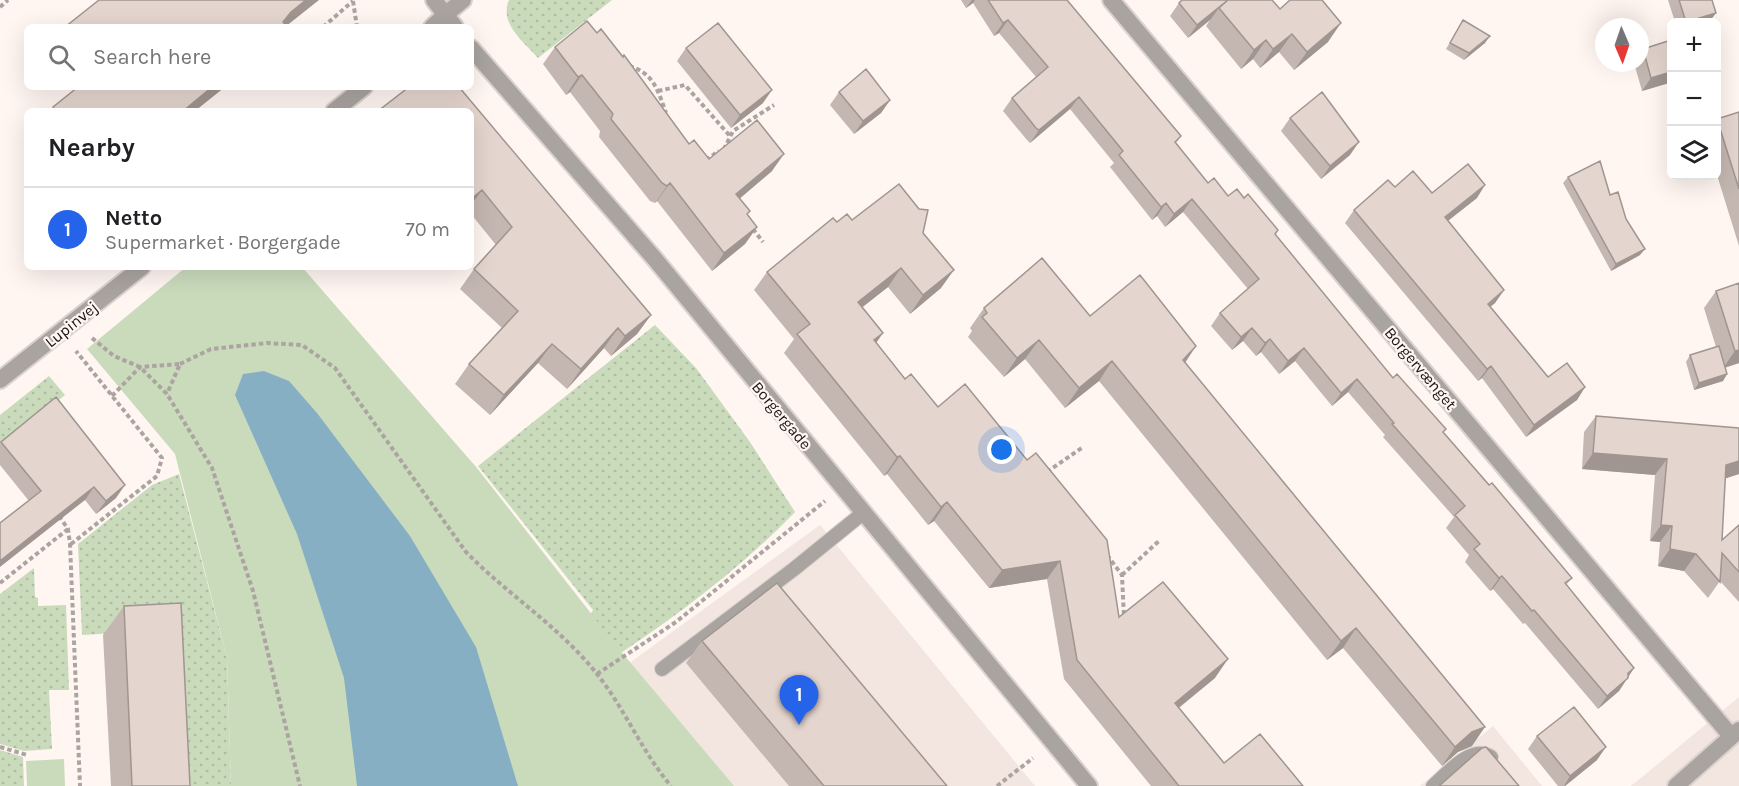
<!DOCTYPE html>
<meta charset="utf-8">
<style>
:root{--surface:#fff;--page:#f2f2f2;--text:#202124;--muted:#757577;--line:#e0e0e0;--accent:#2563eb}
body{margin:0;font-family:Karla,sans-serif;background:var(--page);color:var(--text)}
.controls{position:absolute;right:18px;top:18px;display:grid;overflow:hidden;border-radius:9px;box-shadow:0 6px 24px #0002}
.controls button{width:54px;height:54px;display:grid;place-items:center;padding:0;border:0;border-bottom:2px solid var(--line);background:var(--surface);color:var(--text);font:30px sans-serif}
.compass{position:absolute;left:1595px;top:18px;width:54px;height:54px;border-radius:50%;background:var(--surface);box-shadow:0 6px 24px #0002;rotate:178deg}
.you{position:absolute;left:1002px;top:450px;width:21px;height:21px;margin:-15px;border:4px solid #fff;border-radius:50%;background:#1a73e8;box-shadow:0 0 0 9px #1a73e833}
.badge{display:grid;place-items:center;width:39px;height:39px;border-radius:50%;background:var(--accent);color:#fff;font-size:20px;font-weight:700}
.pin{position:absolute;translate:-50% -50px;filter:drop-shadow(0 2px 3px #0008)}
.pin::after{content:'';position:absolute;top:32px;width:21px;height:18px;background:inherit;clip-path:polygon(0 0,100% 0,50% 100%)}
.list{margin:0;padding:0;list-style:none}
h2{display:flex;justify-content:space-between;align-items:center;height:78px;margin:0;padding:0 24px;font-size:26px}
h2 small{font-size:20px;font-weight:400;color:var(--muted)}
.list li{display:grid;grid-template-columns:39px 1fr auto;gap:18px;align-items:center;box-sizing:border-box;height:84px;padding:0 24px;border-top:2px solid var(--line)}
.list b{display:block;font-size:22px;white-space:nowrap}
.list p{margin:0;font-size:20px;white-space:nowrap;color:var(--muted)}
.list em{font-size:20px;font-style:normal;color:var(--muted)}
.icon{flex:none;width:33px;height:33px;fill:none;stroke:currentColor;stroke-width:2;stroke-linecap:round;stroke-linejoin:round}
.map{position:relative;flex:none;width:1739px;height:786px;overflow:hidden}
.search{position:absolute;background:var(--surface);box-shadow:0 6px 24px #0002;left:24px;top:24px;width:450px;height:66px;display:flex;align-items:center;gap:15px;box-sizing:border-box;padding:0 21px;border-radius:9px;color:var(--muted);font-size:22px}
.panel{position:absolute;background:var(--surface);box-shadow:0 6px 24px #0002;left:24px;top:108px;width:450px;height:162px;border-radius:9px}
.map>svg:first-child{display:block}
</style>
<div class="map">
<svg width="1739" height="786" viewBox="0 0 1739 786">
<defs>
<pattern id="grass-dots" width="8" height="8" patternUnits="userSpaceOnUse" patternTransform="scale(1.5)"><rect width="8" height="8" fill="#cadbbc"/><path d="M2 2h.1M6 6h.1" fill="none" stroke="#adbba1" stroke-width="1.8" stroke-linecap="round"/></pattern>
</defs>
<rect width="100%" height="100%" fill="#fff6f2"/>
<path fill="#f3e5df" d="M820,525L1035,786H711L610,677Z
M1739,697V786H1630L1636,782Z
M1493,726L1542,786H1420Z"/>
<path fill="url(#grass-dots)" d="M509,0H612L538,58C523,41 499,24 509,0Z
M655,325L696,368L750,442L795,512C736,573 670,621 600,667L574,641L593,610L478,466Z
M49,376L65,395L0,447V415Z
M179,474L227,658L231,786H174L167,630L82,635L78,544L152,485Z
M34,568L35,597L38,598V606L66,605L69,690H49L52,749L24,751L0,744V594Z
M0,750L23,757L24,786H0Z"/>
<path fill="#cadbbc" d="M186,267H302L477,468L619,649L734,786H231L227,658L175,454L87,349Z
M64,759L65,786H27L26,761Z"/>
<path fill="#87afc3" d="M264,371L289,381L317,413L410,536L476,647L518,786H357L344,678L297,534L235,395L243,374Z"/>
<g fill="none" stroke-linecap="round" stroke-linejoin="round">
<g stroke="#dbd2ce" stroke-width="16">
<path id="service" d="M662,669L794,569L863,513
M1433,786C1447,774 1471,744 1491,757"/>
</g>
<g stroke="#dbd2ce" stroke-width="20">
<path id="minor" d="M1111,0L1731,736
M446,14L463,0"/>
</g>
<g stroke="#dbd2ce" stroke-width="20">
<path id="tertiary" d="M434,0L455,27
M432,27L446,14
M471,48L654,258L1089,786
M334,111L364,87
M0,380L142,267
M1676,786L1739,730"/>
</g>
<path stroke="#aca4a1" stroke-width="4" stroke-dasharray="4.5 3" stroke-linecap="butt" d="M353,1L357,27
M0,7L8,0
M323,27L353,1
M629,66C654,73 658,91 666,113
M658,91L685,85L730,136
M727,149L725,147L733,131L774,105
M706,160L719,151
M753,229L763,242
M92,338L114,356L140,367L167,394L212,468L253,591L300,786
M180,364L211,349L267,343L302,345L335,368L466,552C508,595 560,627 597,674C625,709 642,752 671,786
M112,396L140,367L180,364L167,394
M1047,472L1083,447
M59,516L68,529L70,544L80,786
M71,544L157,476L162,458L76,351
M1107,555L1122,575L1124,618
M1122,575L1160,540
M0,583L68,529
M597,674L676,622L825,501
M0,747L27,755
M997,786L1033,758"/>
<use href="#service" stroke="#a9a4a0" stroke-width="14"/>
<use href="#minor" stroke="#a9a4a0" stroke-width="16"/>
<use href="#tertiary" stroke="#a9a4a0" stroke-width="16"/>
</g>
<path fill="#c4b7b1" d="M961,0H1067L1181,136L1176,143L1208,183L1228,196L1244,198L1278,230L1275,235L1393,378L1444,433L1572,578L1566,585L1634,668L1619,691L1598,709L1525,623L1523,624L1493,589L1490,591L1465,562L1469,555L1446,528L1454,517L1383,437L1385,435L1348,392L1332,406L1295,361L1279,374L1261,352L1256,356L1243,341L1232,350L1211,326L1220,313L1248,289L1183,212L1165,227L1157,216L1152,220L1110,167L1114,163L1070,109L1030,143L1027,140L1003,111L1012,98L1036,77L999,33L994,36L973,3L966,8Z
M1668,0H1712L1716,13L1709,22H1675Z
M1179,3L1280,9L1328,42L1294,70L1279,52L1260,68L1253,59L1241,69L1206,26L1210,20L1188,38L1170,16Z
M1463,20L1485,43L1464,60L1446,49Z
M1671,40V91L1669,83L1642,91L1634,63H1640V52L1643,49Z
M555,47L689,144L709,159L772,171L739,199L747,215L757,227L745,244L712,271L657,201L655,203L650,201L599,137L600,131L570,92L566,95L543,64Z
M686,48L763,103L731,128L677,61Z
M839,92L890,100L881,113L854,134L830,105Z
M471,111L651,315L637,334L611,356L604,348L567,389L538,363L490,415L455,384L469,364L502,328L460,289L474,269L496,245L471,214Z
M1739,112V246L1716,172V120L1717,119Z
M1290,118L1350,155L1321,179L1281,131Z
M1568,177L1610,195L1626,219L1640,255L1611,271L1563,183Z
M1395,187L1477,198L1448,221L1504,290L1495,303L1490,307L1548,377L1585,387L1577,400L1526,437L1482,378L1478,381L1345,223L1354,210Z
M852,220L923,233L941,288L910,314L888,287L862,307L876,343L905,379L938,407L1119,617L1215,678L1179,708L1224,763L1303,786H1151L1064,679L1047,579L989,588L934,521L928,525L887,474L884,476L784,353L794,339L754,290L767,272L837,222Z
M1739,283V363L1725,368L1727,374L1723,381L1694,390L1686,362L1690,355L1716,347L1704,308L1716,291Z
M984,308L1090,316L1185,363L1472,746L1458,752L1442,766L1343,648L1327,660L1099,381L1065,408L1025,359L1004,377L968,337L972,331L970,328Z
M1596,416L1739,474L1725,478L1722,540L1739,525V602L1720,581L1708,598L1684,571L1658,566L1660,542L1650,541L1655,475L1582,469L1584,432Z
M1,442L116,498L96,514L85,500L29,501L0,465V443Z
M124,606L190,786H111L103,635Z
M702,641L947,786H789L686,663Z
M1537,736L1597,760L1565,786H1558L1528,749Z"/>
<path fill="#a09590" d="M306,0H319L285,27L283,22L291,12Z
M972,0H975L973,3L966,8Z
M1219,8L1210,20L1188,38L1197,25Z
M1716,13L1709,22H1686Z
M1008,20L999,33L994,36L1003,23Z
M1341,23L1328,42L1294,70L1307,52Z
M1292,34L1279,52L1260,68L1273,49Z
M1490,36L1485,43L1464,60L1469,53Z
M1266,40L1253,59L1241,69L1254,50Z
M1671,72V79L1669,83L1642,91L1651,78Z
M582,75L570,92L566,95L578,77Z
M212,87H225L195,111H183Z
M772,90L763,103L731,128L740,115Z
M1079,97L1070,109L1030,143L1039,130Z
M890,100L881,113L854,134L863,121Z
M1359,142L1350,155L1321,179L1330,166Z
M784,154L772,171L724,212L736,194Z
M670,183L657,201L655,203L667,186Z
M1485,185L1477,198L1436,230L1445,217Z
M482,190L471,205V199Z
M1192,199L1183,212L1165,227L1174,214Z
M1166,203L1157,216L1152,220L1161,207Z
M757,227L745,244L712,271L724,253Z
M1645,249L1640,255L1611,271L1616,264Z
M901,268L888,287L845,321L858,302Z
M954,270L941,288L910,314L923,295Z
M1504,290L1495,303L1479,316L1488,304Z
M651,315L637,334L611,356L625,336Z
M618,328L604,348L567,389L581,369Z
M1252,328L1243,341L1232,350L1241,337Z
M883,333L870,352L874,340Z
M1270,339L1261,352L1256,356L1265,343Z
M1039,340L1025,359L1004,377L1017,358Z
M552,344L538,363L490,415L504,395Z
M1196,346L1183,366V360Z
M1304,348L1295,361L1279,374L1288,361Z
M1739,350V363L1723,368L1735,351Z
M1112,361L1099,381L1065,408L1079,388Z
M1491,366L1482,378L1478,381L1487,369Z
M1727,374L1723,381L1694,390L1699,383Z
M1357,379L1348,392L1332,406L1341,393Z
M1585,387L1577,400L1526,437L1534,425Z
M1593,453L1667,459L1655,475L1582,469Z
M900,456L887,474L884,476L897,457Z
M1739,461V474L1715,482L1726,465Z
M125,485L116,498L96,514L106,501Z
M94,487L85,500L0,567V561Z
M947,502L934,521L928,525L941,507Z
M1661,525L1672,526L1660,542L1650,541Z
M1670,549L1696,554L1684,571L1658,566Z
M1060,561L1047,579L989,588L1002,570Z
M1502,576L1493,589L1490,591L1499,578Z
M1356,628L1343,648L1327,660L1341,641Z
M1228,659L1215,678L1162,721L1175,703Z
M1634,668L1619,691L1598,709L1607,696Z
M1485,727L1472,746L1458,752L1442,766L1455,747L1472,732Z
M1606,747L1597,760L1565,786H1564L1570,776Z"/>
<path fill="#e4d5ce" stroke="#a09590" stroke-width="1.5" d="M99,0H306L291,12L283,22L287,27H65Z
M988,0H1067L1181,136L1175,142L1208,183L1214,178L1228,196L1237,189L1244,198L1248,194L1278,230L1275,234L1393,378L1397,374L1446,429L1443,432L1489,485L1492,483L1572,578L1565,583L1634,668L1628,673V678L1607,696L1534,610L1532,611L1502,576L1499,578L1474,549L1480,544L1455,515L1465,506L1392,424L1394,423L1357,379L1341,393L1304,348L1288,361L1270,339L1265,343L1252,328L1241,337L1220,313L1259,279L1192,199L1174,214L1166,203L1161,207L1119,155L1123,151L1079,97L1039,130L1036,128L1012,98L1048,67L1008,20L1003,23Z
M1182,0H1228L1197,25L1179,3Z
M1228,0H1272L1280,9L1290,0H1322L1341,23L1307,52L1292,34L1273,49L1266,40L1254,50L1219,8Z
M1679,0H1712L1716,13L1686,22Z
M1463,20L1490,36L1469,53L1450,43Z
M587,21L597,33L601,29L623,57L624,55L689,144L694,140L709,159L757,120L784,154L736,194L750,211L747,214L757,227L724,253L670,183L667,186L662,183L611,119L613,114L582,75L578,77L555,47Z
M718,23L772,90L740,115L686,48Z
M1671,40V72L1651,78L1643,49Z
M866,69L890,100L863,121L839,92Z
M78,87H212L183,111H57L53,107Z
M409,87H459L651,315L625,336L618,328L581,369L552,344L504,395L469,364L518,311L474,269L512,227L482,190L471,199V111H378Z
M1322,92L1359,142L1330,166L1290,118Z
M1739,112V189L1717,119Z
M1600,161L1610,195L1618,192L1626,219L1645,249L1616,264L1568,177Z
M1468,164L1485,185L1445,217L1504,290L1488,304L1548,377L1567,363L1585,387L1534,425L1491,366L1487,369L1354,210L1388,180L1395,187L1413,171L1432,193Z
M899,184L919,209L928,210L923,233L954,270L923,295L901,268L858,302L883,333L874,340L905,379L911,374L938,407L965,384L1027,460L1036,453L1107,540L1119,617L1163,582L1228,659L1175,703L1224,763L1260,734L1303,786H1179L1077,660L1060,561L1002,570L947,502L941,507L900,456L897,457L797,334L810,324L767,272L833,218L837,222L847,214L852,220Z
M1042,258L1090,316L1140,275L1196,346L1183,360L1485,727L1472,732L1455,747L1356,628L1341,641L1112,361L1079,388L1039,340L1017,358L982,317L987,313L984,308Z
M1739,283V350L1735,351L1716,291Z
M1719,346L1727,374L1699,383L1690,355Z
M56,397L125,485L106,501L94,487L0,561V523L41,491L1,442Z
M1596,416L1739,428V461L1726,465L1722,540L1739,525V572L1722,553L1720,582L1696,554L1670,549L1672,526L1661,525L1667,459L1593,453Z
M777,583L947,786H824L702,641Z
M181,603L190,786H132L124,606Z
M1574,707L1606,747L1570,776L1537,736Z
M1486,747L1519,786H1439L1482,748Z"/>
<g text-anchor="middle" stroke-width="4.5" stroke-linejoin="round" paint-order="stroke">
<g font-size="16" fill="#1b1513" stroke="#fff6f2">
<text transform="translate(71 324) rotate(-39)" y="6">Lupinvej</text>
<text transform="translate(1421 368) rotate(50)" y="6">Borgervænget</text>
<text transform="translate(782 415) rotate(50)" y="6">Borgergade</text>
</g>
</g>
</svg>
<div class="controls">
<button>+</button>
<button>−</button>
<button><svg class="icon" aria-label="layers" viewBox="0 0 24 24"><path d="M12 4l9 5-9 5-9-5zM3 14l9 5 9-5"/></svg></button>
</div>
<svg class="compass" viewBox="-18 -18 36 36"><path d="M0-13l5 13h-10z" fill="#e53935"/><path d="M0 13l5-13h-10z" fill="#757577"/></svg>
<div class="you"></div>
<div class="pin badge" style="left:799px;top:725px">1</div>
<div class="search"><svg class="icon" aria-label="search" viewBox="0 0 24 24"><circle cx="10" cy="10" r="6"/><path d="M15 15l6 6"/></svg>Search here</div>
<section class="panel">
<h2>Nearby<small></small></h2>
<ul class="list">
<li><span class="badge">1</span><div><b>Netto</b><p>Supermarket · Borgergade</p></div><em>70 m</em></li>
</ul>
</section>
</div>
